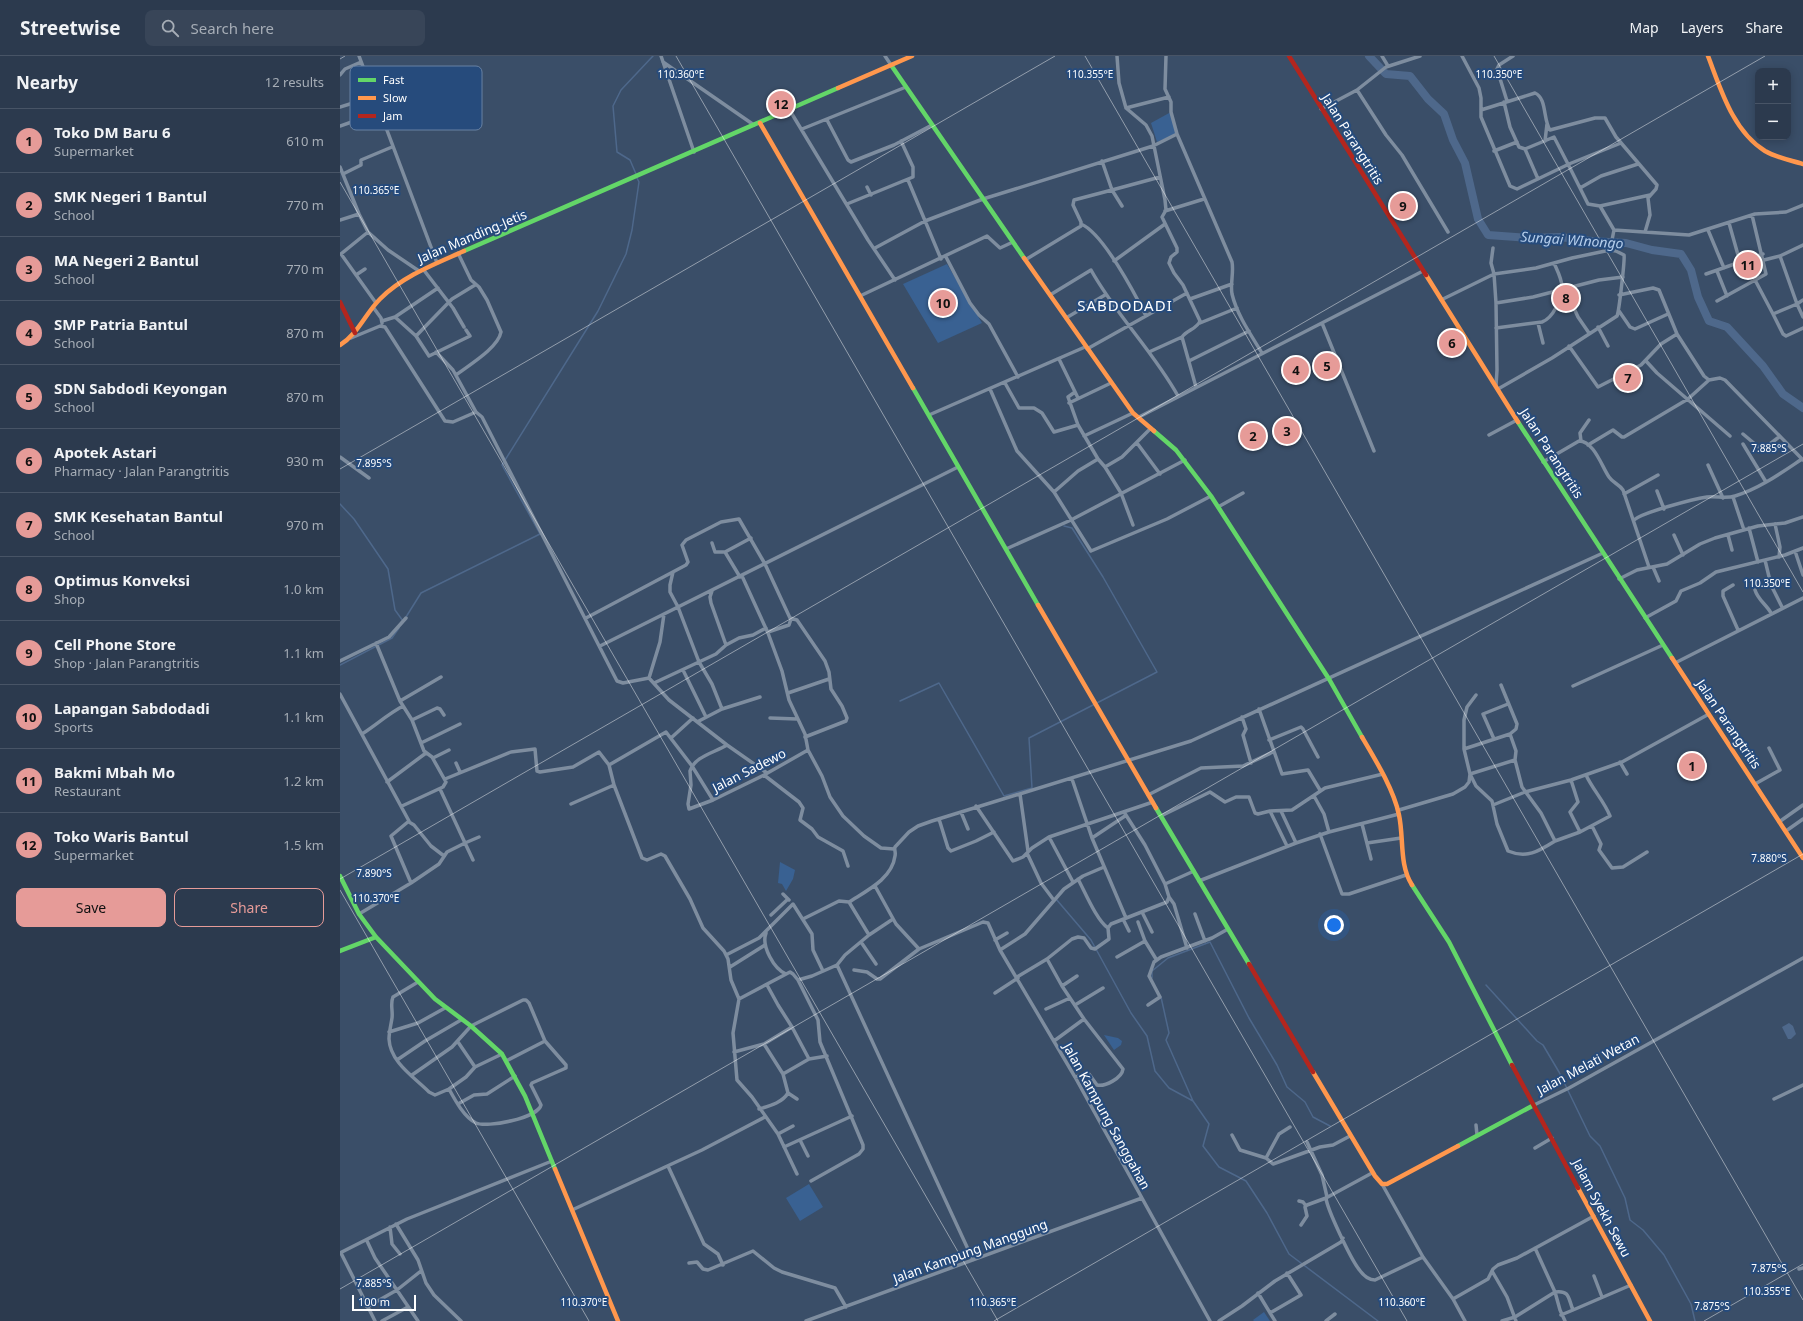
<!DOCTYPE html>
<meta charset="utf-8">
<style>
:root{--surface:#2c3a4e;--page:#384558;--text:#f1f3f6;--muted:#a6adb6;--line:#485466;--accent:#e69b98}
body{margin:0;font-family:"Noto Sans",sans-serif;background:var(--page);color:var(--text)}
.controls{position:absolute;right:12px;top:12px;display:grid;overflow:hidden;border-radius:8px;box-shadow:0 2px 10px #0003}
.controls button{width:36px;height:36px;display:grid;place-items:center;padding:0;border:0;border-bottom:1px solid var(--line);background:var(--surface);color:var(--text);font:20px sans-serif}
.scale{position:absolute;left:12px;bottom:10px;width:64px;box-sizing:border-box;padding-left:4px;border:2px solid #fff;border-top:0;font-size:11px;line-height:14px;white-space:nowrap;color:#fff;-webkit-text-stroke:3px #264b7c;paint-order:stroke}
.you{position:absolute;left:994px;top:869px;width:14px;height:14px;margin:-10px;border:3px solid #fff;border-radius:50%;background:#1a73e8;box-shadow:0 0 0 6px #1a73e833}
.badge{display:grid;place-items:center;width:26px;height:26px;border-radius:50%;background:var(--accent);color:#111;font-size:13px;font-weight:700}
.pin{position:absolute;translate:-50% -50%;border:2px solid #fff;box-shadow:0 1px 4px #0006}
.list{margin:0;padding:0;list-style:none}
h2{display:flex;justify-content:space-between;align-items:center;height:52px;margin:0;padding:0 16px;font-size:17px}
h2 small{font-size:13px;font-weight:400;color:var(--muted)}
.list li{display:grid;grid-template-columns:26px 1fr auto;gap:12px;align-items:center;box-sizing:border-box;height:64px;padding:0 16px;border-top:1px solid var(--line)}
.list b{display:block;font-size:15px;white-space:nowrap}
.list p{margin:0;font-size:13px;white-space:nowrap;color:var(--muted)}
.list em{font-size:13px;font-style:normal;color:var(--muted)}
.actions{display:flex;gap:8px;padding:12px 16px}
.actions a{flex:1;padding:9px 0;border:1px solid var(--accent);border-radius:8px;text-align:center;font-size:14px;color:var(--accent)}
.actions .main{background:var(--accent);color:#111}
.icon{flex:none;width:22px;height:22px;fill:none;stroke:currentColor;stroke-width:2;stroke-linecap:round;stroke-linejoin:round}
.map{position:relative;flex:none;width:1463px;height:1265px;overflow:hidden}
header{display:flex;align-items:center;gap:24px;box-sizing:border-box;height:56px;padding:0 20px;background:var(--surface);border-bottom:1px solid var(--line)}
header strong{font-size:19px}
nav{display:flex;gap:22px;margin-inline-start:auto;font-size:14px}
.search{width:280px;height:36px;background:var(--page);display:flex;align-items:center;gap:10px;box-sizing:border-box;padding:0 14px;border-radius:8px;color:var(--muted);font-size:15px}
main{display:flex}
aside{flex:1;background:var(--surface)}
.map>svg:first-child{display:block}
</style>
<header>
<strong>Streetwise</strong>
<div class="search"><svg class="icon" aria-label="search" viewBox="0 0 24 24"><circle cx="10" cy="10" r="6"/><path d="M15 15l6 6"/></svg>Search here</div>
<nav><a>Map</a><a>Layers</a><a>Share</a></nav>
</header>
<main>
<aside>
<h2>Nearby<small>12 results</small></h2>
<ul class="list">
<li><span class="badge">1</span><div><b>Toko DM Baru 6</b><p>Supermarket</p></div><em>610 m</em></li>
<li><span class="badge">2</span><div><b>SMK Negeri 1 Bantul</b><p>School</p></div><em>770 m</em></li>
<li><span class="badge">3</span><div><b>MA Negeri 2 Bantul</b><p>School</p></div><em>770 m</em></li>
<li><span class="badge">4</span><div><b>SMP Patria Bantul</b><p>School</p></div><em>870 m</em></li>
<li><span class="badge">5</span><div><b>SDN Sabdodi Keyongan</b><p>School</p></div><em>870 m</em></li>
<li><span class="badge">6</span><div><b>Apotek Astari</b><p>Pharmacy · Jalan Parangtritis</p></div><em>930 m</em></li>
<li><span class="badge">7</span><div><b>SMK Kesehatan Bantul</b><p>School</p></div><em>970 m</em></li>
<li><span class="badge">8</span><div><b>Optimus Konveksi</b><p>Shop</p></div><em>1.0 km</em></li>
<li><span class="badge">9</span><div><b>Cell Phone Store</b><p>Shop · Jalan Parangtritis</p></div><em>1.1 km</em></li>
<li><span class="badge">10</span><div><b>Lapangan Sabdodadi</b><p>Sports</p></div><em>1.1 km</em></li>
<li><span class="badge">11</span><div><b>Bakmi Mbah Mo</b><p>Restaurant</p></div><em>1.2 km</em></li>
<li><span class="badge">12</span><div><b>Toko Waris Bantul</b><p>Supermarket</p></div><em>1.5 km</em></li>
</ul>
<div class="actions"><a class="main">Save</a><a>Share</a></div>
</aside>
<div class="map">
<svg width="1463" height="1265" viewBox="0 0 1463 1265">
<rect width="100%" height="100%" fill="#3a4e68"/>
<path fill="#396192" d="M831,56L836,78L817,86L811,67Z
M607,208L642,267L598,287L563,228Z
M440,806L455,814L453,823L446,835L442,828L438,827Z
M764,979L778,982L782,985L781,989L774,994Z
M469,1128L483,1151L460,1165L446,1142Z
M924,1256L930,1265H914L913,1264Z"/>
<path fill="#4e688b" d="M1449,967L1453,970L1456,978L1451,983H1448L1442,971Z"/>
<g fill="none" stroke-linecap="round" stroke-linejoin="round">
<path stroke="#4e688b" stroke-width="1.5" d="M296,118L290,104L277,96L273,50L281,34L313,0
M0,448L14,463L48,513L55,554L63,565
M66,561L81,537L200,478L162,409L258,255L286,198L292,174L299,126L297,122
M0,609L52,582L59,572
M560,645L599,627L664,740L692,732L689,682L817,616L763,521L732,472L724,470
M716,843L751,884L791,957L807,980L815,1015L829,1032L853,1045L869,1068L863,1090L879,1111L906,1125L927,1157L949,1198L1038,1265
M812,922V915L828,902L870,886L909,962L937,1009L947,1031L965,1046L973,1061L990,1070
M1146,929L1197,985L1203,989L1219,1016L1250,1080L1260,1090L1285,1142L1290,1164L1303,1174L1324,1199L1351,1248L1355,1265
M821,941L829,977L826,984L853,1045"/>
<path stroke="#4e688b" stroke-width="8" d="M1029,0L1046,18L1070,20L1088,43L1104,58L1113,84L1125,107L1138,163L1148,179L1191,182L1220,181L1252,185L1286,187L1312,194L1341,198L1351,214L1358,241L1369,265L1387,271L1423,310L1443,338L1463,352"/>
<path stroke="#7e8d9f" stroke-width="3.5" d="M19,0L97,207
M321,0L354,96
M545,0L551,9
M777,0L779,27L786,52L806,69L812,80L825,144L826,154L822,161L837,192V196L831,201L829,207L834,217L843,229L860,265C857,273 847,274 842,281L856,331
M826,0L825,33L831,46V56L837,78L892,206C894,217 890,228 892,238C897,259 911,279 922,297
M1042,0L1048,10
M1122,0L1139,32L1141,42V61L1170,130L1177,133L1227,109L1229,110L1248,148L1260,150L1274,174L1270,194
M323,6L414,69
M0,19L5,13L21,6
M1017,34L1046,79L1062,99L1108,176
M1167,45L1157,13L1159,9L1173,0
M1164,46L1170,71L1179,91L1185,93L1214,81L1229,110
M0,51L13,47L20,63L40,56
M786,52L829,41
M449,53L528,184L555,224
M981,53L1017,34L1046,11L1080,0
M1141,54L1195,37C1207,42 1203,64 1210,74L1255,62H1265L1276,81L1317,129L1316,133L1308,142L1310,159L1305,176
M487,64L508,104L511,106L554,89L592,69
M0,70L20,63
M462,73L566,31
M1205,85L1207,68
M1185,93L1198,123
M1154,95L1177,86
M1229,108L1281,87
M0,111L19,158L28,176L48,194L79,215
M3,118L21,109V104L52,91
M568,124L601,203
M527,131L531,139
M1240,132L1261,120L1298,108
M507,148L573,121V111L561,85
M782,150L772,134L820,121
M1260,150L1310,139
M825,155L864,143
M0,164L19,158
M1389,167L1400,206
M741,168C763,177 795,238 806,260
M1274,174L1349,179L1415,158L1446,156L1463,149
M1368,174L1384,212
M28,176L1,198L36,247
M535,192L585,165L643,143L813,90L837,78
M1153,192L1151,207L1154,218L1156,247L1157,314L1156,330
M606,201L630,247L639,259L649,268L678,321
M685,204L741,170V166L733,149L734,144L772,134L762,105
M1424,204L1440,200L1463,189
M774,205L825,168
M83,213L113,252L124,271
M1377,215L1387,240
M1366,218L1423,198
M16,219L25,213
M1415,224L1433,258L1457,248L1440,200
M710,239L751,214C776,259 813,295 838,340
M1279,239L1313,232L1319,234L1337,278L1364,320L1369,324L1380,322L1385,324L1463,404
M520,240L647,180L660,192L673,186
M850,243L892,228
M1101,244L1154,218L1196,212L1232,202L1270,194L1276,195L1284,199C1285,203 1279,256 1277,260L1212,302L1158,333
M1463,244L1457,248L1463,261
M1377,245L1426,218L1412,159
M1156,247L1193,241L1259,224L1283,221
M1232,248L1238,261L1249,277
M33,251L41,262L42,267
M1279,255L1290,271L1295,273L1328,258
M1433,258L1443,278L1446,280L1463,272
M55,261L98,232
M726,262L765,239
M42,265L55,261L76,280L89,300L130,280L126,274
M860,267L897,252
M982,267L1034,395
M1198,267L1203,287
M1258,271L1268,290
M1156,272L1202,266C1213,262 1222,243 1222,231C1222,223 1217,214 1214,207
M76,280L112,243L135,229
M11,282L40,270L45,271L105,365L113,366L136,356L142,361L277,625L283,627L309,622L329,644L387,689L427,717
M1229,290L1258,331L1301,309L1321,288L1337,278
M747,293L847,237
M96,296L113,314L136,356
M809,296L842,281
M719,303L738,342
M849,305L909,275
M1306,305L1317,317L1390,380
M116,319C129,309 158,292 161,276L147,244L139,231L131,224L118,197
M665,327L679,352H694L702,357L714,376L738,369
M650,333L677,395L714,436L751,495L827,463L871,440
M735,336L728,341L738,369L758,403L765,411L781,437L793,469
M729,347L771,327
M589,359L745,291
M799,361L1083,215
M1403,378L1422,394L1439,381
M1149,379L1177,364
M744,380L793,357
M1241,385L1240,377L1249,364
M797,387L820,418
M1403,388L1426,426
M1248,389L1273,374L1282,381H1284L1348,343L1369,324
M0,401L29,422
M1203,406L1239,385C1254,385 1262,411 1269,421C1273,427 1279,428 1283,434L1309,511
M1368,409L1383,442
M765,411L782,401L811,372
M1317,435L1324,453
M714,436L738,415L758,403
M1284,438L1318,419
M1393,441L1404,474
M878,451L903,437
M1294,464C1303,456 1354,443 1367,441C1377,440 1386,443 1395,440C1419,433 1441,417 1462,403
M1435,468L1440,491L1439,501
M1409,472L1418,506
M1334,479L1343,499
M1388,479L1392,494
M372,487L375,496H385L400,521
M666,493L731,464L845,404
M1455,495L1463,519
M385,496L411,482
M1425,504L1431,529L1442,551
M1313,511L1319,525
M333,516L330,529V536L338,551L359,606L372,628L382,653
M402,520L428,577L442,615L449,644L465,678L468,694L482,720L490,741L503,760L524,780L541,792L554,793
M1279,523L1297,514L1327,508L1360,488L1375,482L1418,470L1445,467L1463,461
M1393,529L1383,535V540L1398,574
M1415,534C1418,544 1426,548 1431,557
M372,535L370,541L371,547L386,589
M246,562L346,509L348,506L342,489L346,484L381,466L399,463L425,508L450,562L457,564L485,605L489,616L491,633L502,650L507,662L506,665L465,681
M1305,562L1336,545L1341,535L1360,527L1376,516L1445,499L1463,492
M428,576L449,569L451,563
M36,587L60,645L72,664L84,695L92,701L106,726L103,731L62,750
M260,590L618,411
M0,605L49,581L66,562
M1335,607L1463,542
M343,614L366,661
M309,622L320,586L324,558
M314,627L376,598L386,589L399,582L413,579L426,572
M1233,630L1323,589
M448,637L489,623
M0,638L69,765L51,780L71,827L19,858
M60,645L101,621
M919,653L942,718L968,714L980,734
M902,661L906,673L903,679L911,707
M430,662L457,663
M72,664L97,652L100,653L104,659
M357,666L382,653L420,641
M22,678C36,669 48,658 63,650
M1170,678L1176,695L1175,704L1182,731L1201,757L1215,785C1199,795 1187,803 1168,795L1157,768L1152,745L1136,730L1130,718L1175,704
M331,682L353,662
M1154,683L1143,658L1168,648
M929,684L961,671L963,673L978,701
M81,687L120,668
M1124,693L1170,678L1176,673L1177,668L1161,629
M93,702L109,694
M1280,706L1287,718
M116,707L120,716
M269,709L326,676L352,710L373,744L424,719L468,694
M424,719L459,746L463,752L460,764L472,773L478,781L503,795L508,810
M105,723L171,696L195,693L197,715L200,716L233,711L259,696L269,709L274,729L302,802L307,804L321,798L325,800L350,843L363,872L384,895L388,903L391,924L399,943L393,977L397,1024L412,1041L438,1078L453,1070
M732,723L752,782L786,862
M1231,724L1238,746L1230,756L1240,776
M47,726L86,697
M1415,728L1440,714L1429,692
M680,738L688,795
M808,739L861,712L903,710L933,696
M974,740L984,758L989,776
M373,744L349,753L348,748L351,729L350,715C355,700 374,697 387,689
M231,748L274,729
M1153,749L1185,736L1231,724L1282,706L1369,658
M636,750L673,805L683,801L692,792L709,781L813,746
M1059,754L1113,738L1125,731L1129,726L1130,718L1124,693V664L1127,651L1136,639
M930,755L947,790
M941,755L956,787
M621,756L628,773
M784,756L805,789L825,828
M821,760L870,736L885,746L896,741H909L915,757L918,758L930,755L952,754L985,732L1043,718
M599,763L608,792L611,795L636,785L654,776
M69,766L74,769L91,790L104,800
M1439,766L1463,749
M1022,768L1031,803
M1252,770L1261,788L1259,794L1272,812L1283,811L1307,796
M1446,775L1463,763
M980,778L1002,838H1009L1066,819
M709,781L733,826
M752,782L785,760
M1215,785L1240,776L1270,760C1264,745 1253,734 1246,719
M1027,787L1061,782
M687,797L701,827L713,843
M133,804L125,787L139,781
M738,823C745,836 757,865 768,872
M859,825L956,787L989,776L1059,758
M71,827L99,808L107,796L125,787L100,733
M535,830L556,868L579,893
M443,838L449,844
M829,841L834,848L847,892
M802,856L812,876
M855,858L865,885
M431,859L448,843
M463,863L499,845L509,846
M783,863L789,875
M798,866L805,885L816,903
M426,877C421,890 434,913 446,918
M529,879L509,846C526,835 552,823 555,800C556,796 554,794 555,791L569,776L578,770L592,765L851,685L1263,497
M655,884L667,877
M521,886L536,908
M660,894L685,878L724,833L743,820L764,811
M386,899L419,882L453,848L472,878L473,894L483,915
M777,901L805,885
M707,903L722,930L744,963L783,1013C782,1022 765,1031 757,1029L749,1018L735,1021
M497,909L633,1204
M390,911L425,889
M514,914L527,916L537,923H540L579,893L643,866L648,867L660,894L735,1021L870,1265
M677,921L707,903L732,883L738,881L744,882L751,892L755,893L769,883L768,872L771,868L827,846L829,841L825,828L854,815
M458,924L478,964L480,986L523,1089V1093L519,1098L471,1125
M78,926L53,941C50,948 53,954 52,962C51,969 49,976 49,983C50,1006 74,1021 89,1036L95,1039L109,1033L126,1021L135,1011L162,998
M722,930L737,920
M655,937L678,922
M399,943L450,916L453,918L458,924L472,920L497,909L505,899L529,879L553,863
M735,949L763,932
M808,949L820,941L809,920L814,906L821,901L872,882L888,873
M706,953L730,942
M452,971L469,1003L487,1000
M49,976L78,967L105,952
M714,985L744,963
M118,986L135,1011
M394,996L424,988L452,971L438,949L427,929
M57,1004L85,985L121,964
M166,1005L205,985
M443,1018L469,1003
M72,1019L112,991L131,970L183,944H186L189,947L205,985L226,1009V1012L192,1027L191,1029L201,1049C198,1062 147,1072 136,1067C124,1061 115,1044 109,1033
M448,1037L457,1043
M1434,1043L1463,1029
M118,1048L134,1039L147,1038L175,1020
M1194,1049L1229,1032L1463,902
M419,1053C429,1050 442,1047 448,1037L443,1018L424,988
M1136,1069L1137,1079
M438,1078L457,1118
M892,1079L900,1094L926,1102L933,1108L980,1091L993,1089L1010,1080
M460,1084L468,1100
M967,1086L982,1119L987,1141
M444,1091L512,1060
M1195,1092L1212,1082
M926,1102L939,1078L950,1071
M328,1110L364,1188L378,1198L383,1209
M1032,1117L986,1142C987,1153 1010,1201 1018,1212C1022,1218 1027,1224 1035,1224L1083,1201
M1042,1128L1083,1201L1113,1243L1148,1223L1153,1213L1158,1209L1177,1202L1254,1160
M959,1145L963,1146L966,1150
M232,1154L362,1094L425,1061
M56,1168L78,1204L86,1227L94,1239L121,1265
M961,1169L967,1160L965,1151L967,1149L986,1142
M50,1171L52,1188L60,1198
M27,1185L35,1202L78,1265
M1195,1192L1215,1236L1220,1254L1225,1265
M0,1197L67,1163L212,1105
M1,1197L35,1265
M349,1207L357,1206L363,1213L368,1214L413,1195L434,1212L442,1216L495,1232L506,1251
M1459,1213L1463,1212
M1152,1215L1167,1241L1176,1265
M1254,1220L1262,1241
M918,1237L935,1265
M1113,1243L1125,1265
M27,1251L57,1234L81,1215
M1233,1254L1291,1229
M930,1257L961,1239L947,1217
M42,1265L68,1251
M466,1265L802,1142
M879,1265L902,1250L935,1225L1001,1186L1003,1182
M986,1265L995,1258
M1162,1265L1175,1261L1215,1236C1230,1234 1228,1242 1233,1254L1221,1259"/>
<path stroke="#63d668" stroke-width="4.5" d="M551,9L684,202
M124,195L498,32
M573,332L698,549
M1178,366L1332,602
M814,375L836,394L871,440L989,623L1022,681
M816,752L909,908
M0,820L19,858L36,881L95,943L131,970L162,998L185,1040L215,1113
M1072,829L1109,886L1172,1009
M0,895L36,881
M1118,1090L1194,1049"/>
<path stroke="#ff974d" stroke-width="4.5" d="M1368,0C1381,34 1393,75 1425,95C1437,102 1450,104 1463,108
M498,32L572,0
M420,67L573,332
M684,202L793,357L814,375
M1086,219L1178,366
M0,289C18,278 25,258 40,243C63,220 95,208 124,195
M698,549L816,752
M1332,602L1463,802
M1022,681C1035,703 1054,734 1059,759C1064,782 1059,809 1072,829
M973,1016L1035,1120L1042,1128H1047L1118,1090
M215,1113L278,1265
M1238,1132L1310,1265"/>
<path stroke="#b3261e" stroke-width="4.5" d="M949,0L1086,219
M0,246L15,277
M909,908L973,1016
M1172,1009L1238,1132"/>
</g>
<path fill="none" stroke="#fff" stroke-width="1" stroke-opacity="0.45" d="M336,0L1067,1265M745,0L1463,1244M1154,0L1463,536M0,3L5,0M0,126L658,1265M0,413L715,0M0,823L1425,0M0,834L249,1265M0,1233L1463,388M654,1265L1463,798M1364,1265L1463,1208"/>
<g text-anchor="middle" stroke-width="4" stroke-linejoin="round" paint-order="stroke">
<g font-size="13" fill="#fff" stroke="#264b7c">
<text transform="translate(1013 83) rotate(58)" y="5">Jalan Parangtritis</text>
<text transform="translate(132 180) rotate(-23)" y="5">Jalan Manding-Jetis</text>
<text transform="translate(1212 397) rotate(57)" y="5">Jalan Parangtritis</text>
<text transform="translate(1389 668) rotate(56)" y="5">Jalan Parangtritis</text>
<text transform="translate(409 714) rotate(-27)" y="5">Jalan Sadewo</text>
<text transform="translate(1248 1008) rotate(-28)" y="5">Jalan Melati Wetan</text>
<text transform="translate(767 1060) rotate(61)" y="5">Jalan Kampung Sanggahan</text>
<text transform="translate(1262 1152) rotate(62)" y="5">Jalam Syekh Sewu</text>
<text transform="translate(630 1195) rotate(-20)" y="5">Jalan Kampung Manggung</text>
</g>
<g font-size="14" font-style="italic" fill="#b5ceec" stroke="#264b7c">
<text transform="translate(1232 184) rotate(4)" y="5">Sungai WInongo</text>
</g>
<g font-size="15" letter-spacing="1" fill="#fff" stroke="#264b7c">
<text x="785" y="255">SABDODADI</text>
</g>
</g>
<rect x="10" y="10" width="132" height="64" rx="6" fill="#264b7c" stroke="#6781a3" stroke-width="1"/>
<rect x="18" y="22" width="18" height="4" fill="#63d668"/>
<rect x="18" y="40" width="18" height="4" fill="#ff974d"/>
<rect x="18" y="58" width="18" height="4" fill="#b3261e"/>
<g font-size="11" fill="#fff">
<text x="43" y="28">Fast</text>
<text x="43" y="46">Slow</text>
<text x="43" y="64">Jam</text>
</g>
<g font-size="10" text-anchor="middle" fill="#fff" stroke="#264b7c" stroke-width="4" stroke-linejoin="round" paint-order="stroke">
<text x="1159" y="22">110.350°E</text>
<text x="341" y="22">110.360°E</text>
<text x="750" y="22">110.355°E</text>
<text x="36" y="138">110.365°E</text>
<text x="1429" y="396">7.885°S</text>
<text x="34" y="411">7.895°S</text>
<text x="1427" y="531">110.350°E</text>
<text x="1429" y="806">7.880°S</text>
<text x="34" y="821">7.890°S</text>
<text x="36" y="846">110.370°E</text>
<text x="1429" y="1216">7.875°S</text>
<text x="34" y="1231">7.885°S</text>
<text x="1427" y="1239">110.355°E</text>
<text x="244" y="1250">110.370°E</text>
<text x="653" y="1250">110.365°E</text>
<text x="1062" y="1250">110.360°E</text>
<text x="1372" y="1254">7.875°S</text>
</g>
</svg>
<div class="controls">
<button>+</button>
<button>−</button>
</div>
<div class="scale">100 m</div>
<div class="you"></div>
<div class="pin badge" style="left:1352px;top:710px">1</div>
<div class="pin badge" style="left:913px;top:380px">2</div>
<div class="pin badge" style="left:947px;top:375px">3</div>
<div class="pin badge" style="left:956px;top:314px">4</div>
<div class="pin badge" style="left:987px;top:310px">5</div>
<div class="pin badge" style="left:1112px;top:287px">6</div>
<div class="pin badge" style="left:1288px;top:322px">7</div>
<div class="pin badge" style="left:1226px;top:242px">8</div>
<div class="pin badge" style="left:1063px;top:150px">9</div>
<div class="pin badge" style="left:603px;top:247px">10</div>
<div class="pin badge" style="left:1408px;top:209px">11</div>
<div class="pin badge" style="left:441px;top:48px">12</div>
</div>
</main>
